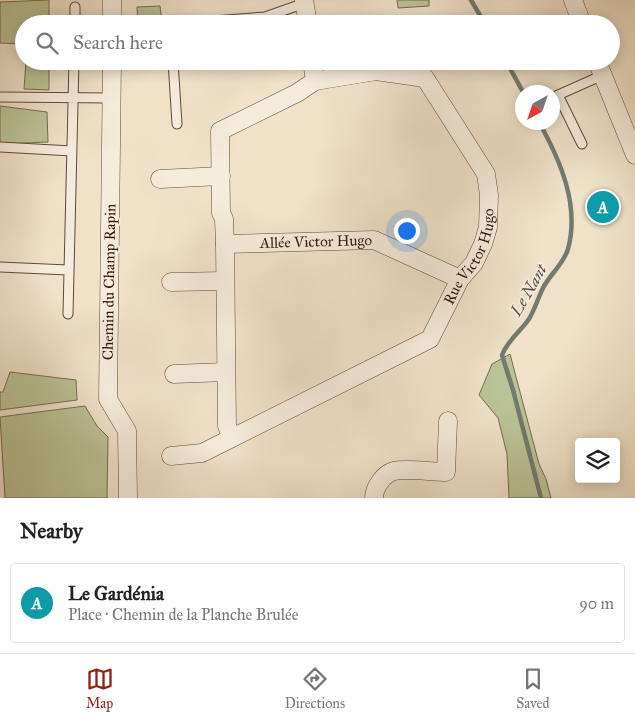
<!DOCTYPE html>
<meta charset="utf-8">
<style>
:root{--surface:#fff;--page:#f6f6f6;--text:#222;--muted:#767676;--line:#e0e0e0;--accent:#8f2418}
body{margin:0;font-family:"IM FELL Great Primer",serif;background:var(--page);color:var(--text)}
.controls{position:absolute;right:15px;bottom:15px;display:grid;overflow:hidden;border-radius:5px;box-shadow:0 2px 12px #0003}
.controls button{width:45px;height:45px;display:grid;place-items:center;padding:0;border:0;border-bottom:1px solid var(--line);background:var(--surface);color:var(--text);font:25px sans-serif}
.compass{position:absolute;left:515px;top:85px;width:45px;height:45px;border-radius:50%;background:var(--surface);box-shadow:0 2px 12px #0003;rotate:220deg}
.you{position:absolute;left:406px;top:230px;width:18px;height:18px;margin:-12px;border:4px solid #fff;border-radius:50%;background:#1a73e8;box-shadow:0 0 0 8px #1a73e833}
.badge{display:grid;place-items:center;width:32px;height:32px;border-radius:50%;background:var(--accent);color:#fff;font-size:16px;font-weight:700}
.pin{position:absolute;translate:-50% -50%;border:2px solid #fff;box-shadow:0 1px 5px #0006}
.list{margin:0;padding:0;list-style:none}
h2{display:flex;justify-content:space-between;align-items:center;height:65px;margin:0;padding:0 20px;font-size:21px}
h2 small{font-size:16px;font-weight:400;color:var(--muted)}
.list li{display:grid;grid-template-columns:32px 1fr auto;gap:15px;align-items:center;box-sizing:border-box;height:80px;margin:0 10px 10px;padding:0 10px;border:1px solid var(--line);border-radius:5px}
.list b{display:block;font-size:19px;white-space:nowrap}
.list p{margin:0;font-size:16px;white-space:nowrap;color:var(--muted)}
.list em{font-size:16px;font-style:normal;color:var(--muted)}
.icon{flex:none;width:28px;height:28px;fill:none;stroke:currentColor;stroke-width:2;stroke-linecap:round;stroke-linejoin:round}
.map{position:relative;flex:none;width:635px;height:498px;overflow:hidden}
.search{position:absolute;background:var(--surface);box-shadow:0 2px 12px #0003;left:15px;right:15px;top:15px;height:55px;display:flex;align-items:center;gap:12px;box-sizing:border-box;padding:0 18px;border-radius:28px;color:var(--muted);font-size:19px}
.sheet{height:155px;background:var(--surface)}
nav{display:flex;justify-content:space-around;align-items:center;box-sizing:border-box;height:70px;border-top:1px solid var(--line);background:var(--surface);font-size:14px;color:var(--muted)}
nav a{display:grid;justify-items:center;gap:2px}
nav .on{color:var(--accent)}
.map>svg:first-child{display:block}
</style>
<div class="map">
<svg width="635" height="498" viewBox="0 0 635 498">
<rect width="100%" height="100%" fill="#efe2c9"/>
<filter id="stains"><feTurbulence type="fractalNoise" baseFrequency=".004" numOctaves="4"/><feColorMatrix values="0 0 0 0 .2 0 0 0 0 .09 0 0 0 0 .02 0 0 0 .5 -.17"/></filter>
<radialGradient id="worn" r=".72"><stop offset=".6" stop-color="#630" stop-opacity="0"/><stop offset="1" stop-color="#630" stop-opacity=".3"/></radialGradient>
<path fill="#bac396" stroke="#766c50" d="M49,0V24H24V44L0,43V2Z
M397,0H429V6L398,8Z
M160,6L162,24H138L137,7Z
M26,61H49V90L24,89Z
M0,106L47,112L48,142L0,144Z
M510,354L539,464L546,479L551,498H509L507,454L498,418L479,395L492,364Z
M10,372L76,380L77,400L0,410V392H3Z
M85,406L97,426L108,437L107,498H5L0,417Z"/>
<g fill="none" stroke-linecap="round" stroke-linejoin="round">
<path stroke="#717b6e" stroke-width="4.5" d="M471,0L485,24
M506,61L523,92
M539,122C560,160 580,205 568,249C563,265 550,274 543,288C538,298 535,309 529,319C520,332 508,340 502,355L513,390L541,498"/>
<g stroke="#60493a" stroke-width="11">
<path id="lane" d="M75,24V7
M172,24L265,17L305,3
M173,61L177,124
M0,97L111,98
M582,144L558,95L603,75
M0,147L72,151
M0,267L68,270
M68,314L74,61"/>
</g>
<g stroke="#60493a" stroke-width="19">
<g id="street">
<path d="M304,0L308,24"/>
<path d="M573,0L582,24"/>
<path d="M112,24V0"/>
<path d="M112,61L108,399L127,431L128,498"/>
<path d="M597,61L635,155"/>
<path d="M160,179L221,176"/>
<path id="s1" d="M225,244L374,240L460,279"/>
<path d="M171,282L224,281"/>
<path d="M174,374L225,372"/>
<path id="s2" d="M232,438L430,339L460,279L474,263L483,244L488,227L489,195L486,174L425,78L376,71L315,81"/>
<path d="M171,456L202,453L232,438L227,426L225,244L224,219L221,213L220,131L297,93L315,81L312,61"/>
<path d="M374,498C374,488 383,474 394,471C406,468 432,472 446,472L448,421"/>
</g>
</g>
<use href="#lane" stroke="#f5ecdc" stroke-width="9"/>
<use href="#street" stroke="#f5ecdc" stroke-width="18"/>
</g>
<g text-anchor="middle" stroke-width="4" stroke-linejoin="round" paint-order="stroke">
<g font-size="15" fill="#31160a" stroke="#f5ecdc">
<text dy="5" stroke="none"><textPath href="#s1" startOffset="91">Allée Victor Hugo</textPath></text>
<text dy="5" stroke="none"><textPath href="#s2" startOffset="314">Rue Victor Hugo</textPath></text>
<text transform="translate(109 282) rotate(-89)" y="5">Chemin du Champ Rapin</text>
</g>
<g font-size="16" font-style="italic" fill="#565144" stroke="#f5ecdc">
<text transform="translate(528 290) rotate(-60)" y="6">Le Nant</text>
</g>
</g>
<rect width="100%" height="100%" filter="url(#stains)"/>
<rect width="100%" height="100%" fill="url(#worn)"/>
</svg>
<div class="controls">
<button><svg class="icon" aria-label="layers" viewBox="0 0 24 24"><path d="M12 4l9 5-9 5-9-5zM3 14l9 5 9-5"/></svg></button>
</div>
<svg class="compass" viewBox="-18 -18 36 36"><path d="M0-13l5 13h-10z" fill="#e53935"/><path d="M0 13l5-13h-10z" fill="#767676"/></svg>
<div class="you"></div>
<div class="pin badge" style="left:603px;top:207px;background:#0f9aa8">A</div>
<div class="search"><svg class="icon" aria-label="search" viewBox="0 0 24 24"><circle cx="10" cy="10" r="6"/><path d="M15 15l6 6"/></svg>Search here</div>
</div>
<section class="sheet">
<h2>Nearby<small></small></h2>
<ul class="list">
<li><span class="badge" style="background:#0f9aa8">A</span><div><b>Le Gardénia</b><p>Place · Chemin de la Planche Brulée</p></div><em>90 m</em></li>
</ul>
</section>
<nav>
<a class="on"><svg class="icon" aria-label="map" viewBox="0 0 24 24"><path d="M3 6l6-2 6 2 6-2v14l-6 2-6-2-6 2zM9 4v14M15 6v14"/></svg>Map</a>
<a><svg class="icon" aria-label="directions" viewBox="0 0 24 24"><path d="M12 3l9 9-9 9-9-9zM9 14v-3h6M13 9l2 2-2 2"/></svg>Directions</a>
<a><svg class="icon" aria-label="saved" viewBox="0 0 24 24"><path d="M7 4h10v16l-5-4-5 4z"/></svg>Saved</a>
</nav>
